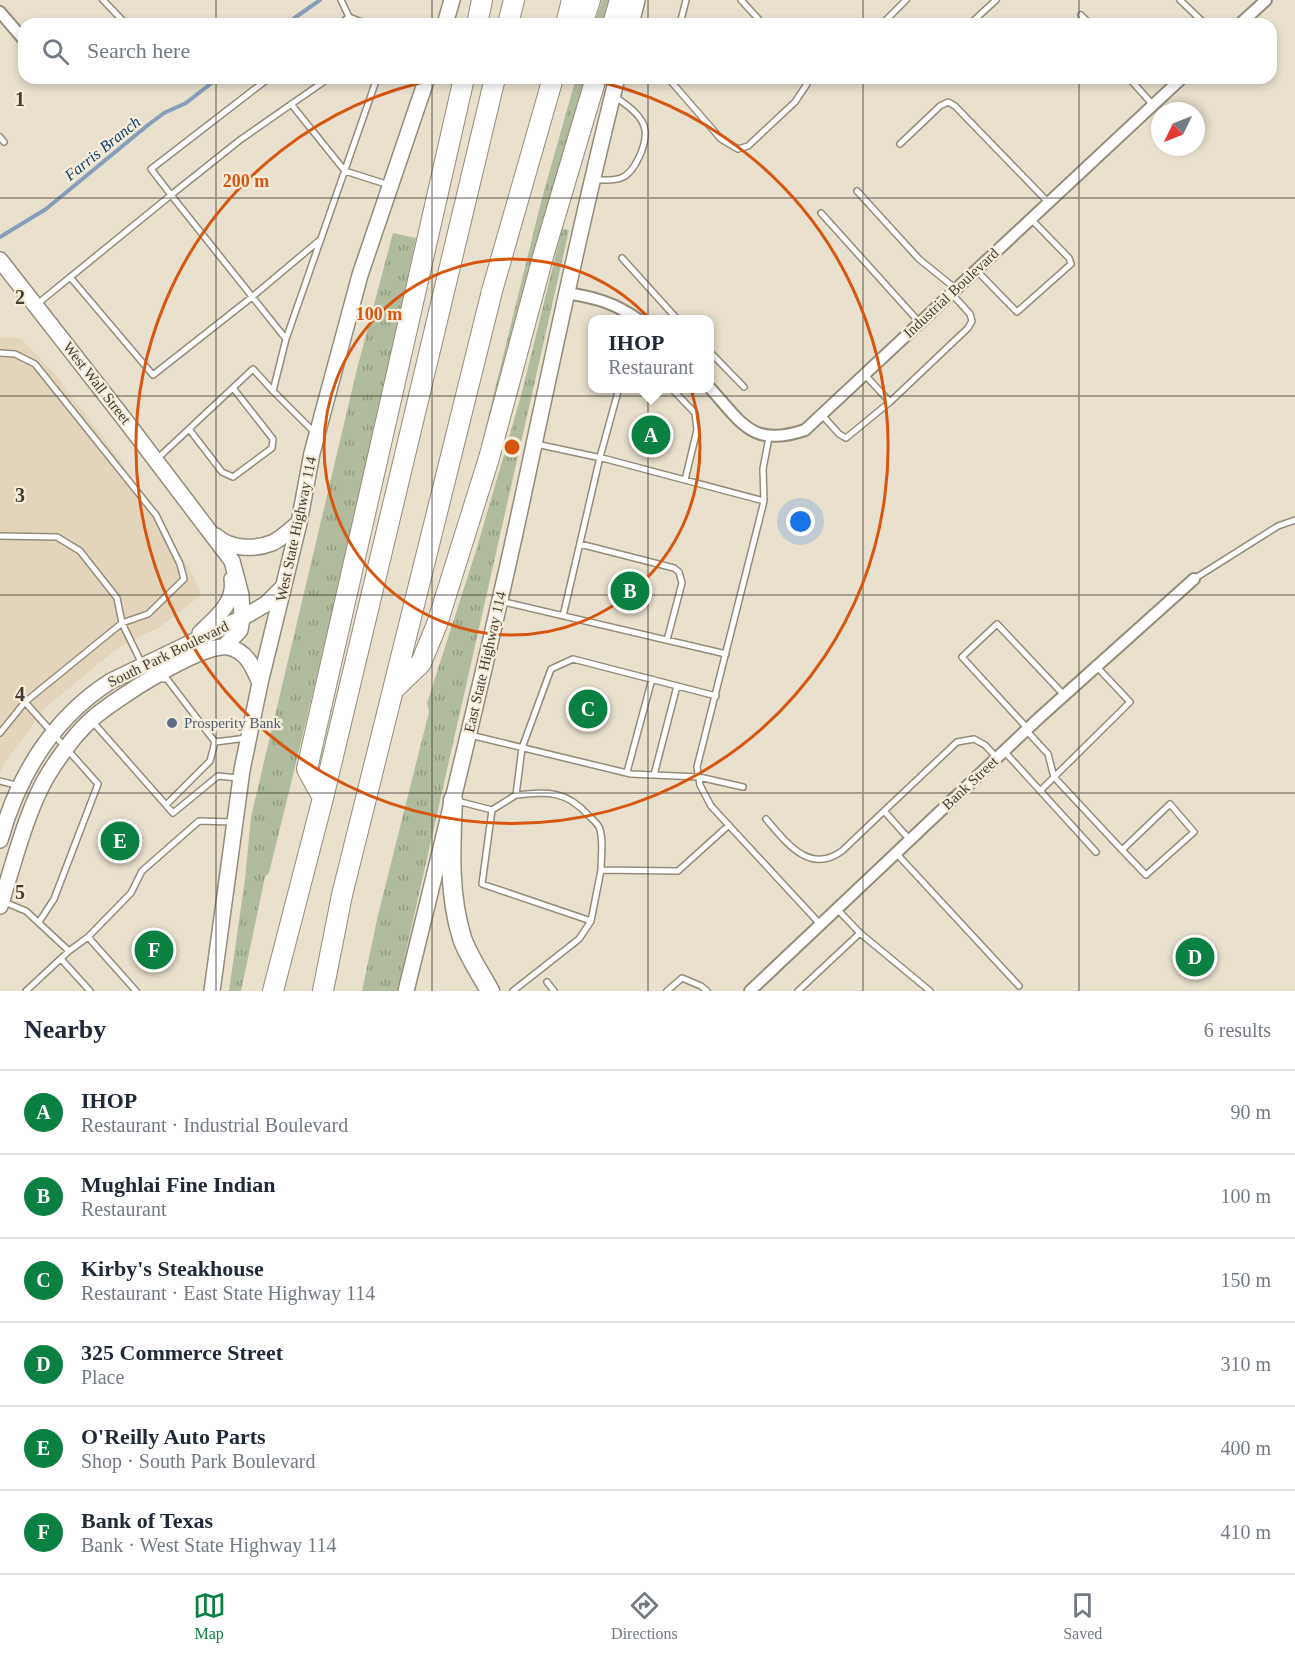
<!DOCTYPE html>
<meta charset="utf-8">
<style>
:root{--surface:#fff;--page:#f6f6f7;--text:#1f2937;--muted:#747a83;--line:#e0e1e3;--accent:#0b8043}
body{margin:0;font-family:Georgia,serif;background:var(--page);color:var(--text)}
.compass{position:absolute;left:1151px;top:102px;width:54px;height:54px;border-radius:50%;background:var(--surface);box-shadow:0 3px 9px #0003;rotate:227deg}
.you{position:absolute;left:801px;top:522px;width:21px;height:21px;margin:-15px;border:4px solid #fff;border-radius:50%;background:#1a73e8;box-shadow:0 0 0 9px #1a73e833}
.badge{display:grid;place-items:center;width:39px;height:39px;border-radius:50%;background:var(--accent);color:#fff;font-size:20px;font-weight:700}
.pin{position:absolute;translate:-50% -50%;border:3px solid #fff;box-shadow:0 2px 6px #0006}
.popup{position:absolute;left:588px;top:315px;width:126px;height:78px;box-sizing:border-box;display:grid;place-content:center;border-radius:12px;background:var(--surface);filter:drop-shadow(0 2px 4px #0005);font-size:20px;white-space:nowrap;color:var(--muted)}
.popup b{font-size:22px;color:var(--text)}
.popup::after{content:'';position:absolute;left:50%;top:100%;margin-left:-12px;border:12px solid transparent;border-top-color:var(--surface)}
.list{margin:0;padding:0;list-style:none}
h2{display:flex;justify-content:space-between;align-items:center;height:78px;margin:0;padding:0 24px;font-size:26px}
h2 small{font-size:20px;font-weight:400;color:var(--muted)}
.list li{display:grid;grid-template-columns:39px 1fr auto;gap:18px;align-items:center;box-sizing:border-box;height:84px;padding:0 24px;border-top:2px solid var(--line)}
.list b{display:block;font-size:22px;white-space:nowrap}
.list p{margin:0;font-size:20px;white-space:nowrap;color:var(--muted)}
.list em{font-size:20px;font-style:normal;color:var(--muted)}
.icon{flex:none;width:33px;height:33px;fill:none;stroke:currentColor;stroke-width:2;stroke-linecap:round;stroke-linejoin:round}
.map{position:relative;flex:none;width:1295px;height:991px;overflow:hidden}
.search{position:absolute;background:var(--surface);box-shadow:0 3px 9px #0003;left:18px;right:18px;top:18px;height:66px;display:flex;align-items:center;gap:15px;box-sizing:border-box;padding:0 21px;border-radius:18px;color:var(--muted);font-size:22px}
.sheet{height:582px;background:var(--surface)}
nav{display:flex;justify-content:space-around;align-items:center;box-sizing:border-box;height:84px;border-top:2px solid var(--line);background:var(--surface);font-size:16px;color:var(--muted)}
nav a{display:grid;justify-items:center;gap:3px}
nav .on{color:var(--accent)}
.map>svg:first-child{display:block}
</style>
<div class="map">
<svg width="1295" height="991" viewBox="0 0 1295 991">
<defs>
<pattern id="grass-tufts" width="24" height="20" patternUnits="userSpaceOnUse" patternTransform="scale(1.5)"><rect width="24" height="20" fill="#b0bc9d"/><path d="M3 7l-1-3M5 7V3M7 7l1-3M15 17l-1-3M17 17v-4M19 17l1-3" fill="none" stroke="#919a81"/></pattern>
</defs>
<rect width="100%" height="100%" fill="#e9e0ce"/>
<path fill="#e2d5bc" d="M0,337L21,339L52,371L119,459L192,573L201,595L160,627L119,647L45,708L3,765L0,775Z"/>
<path fill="url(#grass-tufts)" d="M602,0H615L607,24H594Z
M576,78H589L485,447L481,446L542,198Z
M562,229L569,230L397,991H362L378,915L429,712L427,703L476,551L521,396Z
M393,233L416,238C371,451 321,662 269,873L265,877L241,991H229L245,879L251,817L357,369Z"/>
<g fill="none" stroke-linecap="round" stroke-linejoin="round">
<path stroke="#879eb9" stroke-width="4" d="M286,24L320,0
M0,237L46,209L148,125L164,113L186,103L218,78"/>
<g stroke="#948c7b" stroke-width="8">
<path id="lane" d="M103,0L126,24
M741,0L763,24
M1180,0L1205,24
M1081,15L1090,24
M349,17L367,24
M340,24L349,17L341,0
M680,24L686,0
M882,24L906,0
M970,24L996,0
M668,78L721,139L738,149L748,146L795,102L807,84L806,78
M1129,78L1153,105
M291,104L345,171L389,185
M0,137L4,142
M900,144L940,106L948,102L955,106L1048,202
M593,180C602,180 613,181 621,178C635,173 647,144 645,130C643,115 625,104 614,96
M857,191L919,259L956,289
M821,213L920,323
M622,258L678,320
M976,270L1017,312L1071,264L1069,258L1030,218
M70,277L153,375L252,297L321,239
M36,305L171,195L151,169L269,78
M286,339L377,78
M710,352L744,387
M0,353L15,354L35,364L156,515L180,564L184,579L148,614L122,623L25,702L98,784L54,899L39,922
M865,375L890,402
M671,388L695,413L697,430L685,480
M273,391L314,432
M822,415L839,434L846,438L890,402L968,328L972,321L970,314L951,293
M189,429L222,472L233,477L272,448L273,439L233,388
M769,437L763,469L764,501L697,767L700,785L711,806L820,924
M536,444L606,459L764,501
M157,459L253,369L273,391L286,339L171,195L240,140L329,78
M0,536L57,537L80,551L117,598L122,623L142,664
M580,544L674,568L679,572L682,583L667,640
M1194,579L1278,526L1295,520
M500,601L726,654
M563,616L600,457L619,388
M159,679H167L215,742
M92,721L173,813L218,776L238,778
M1028,729L962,657L997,624L1064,695
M1026,730L1048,754L1054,777L1122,850L1170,804L1194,832L1146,875L1122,850
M0,733L25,702
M470,735L631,774L699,777L743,787
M1004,751L1096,852
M627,772L652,679
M654,775L677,686
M0,781L19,786
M1040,791L1130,702L1097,667
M457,801L492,810L482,884L591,921
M166,805L210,761L215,742L247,738
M492,810L516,795
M884,811L957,742L974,739L985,745L997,758
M766,819C786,842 809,875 842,851L884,811L910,840
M896,853L1019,986
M601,870C601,857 604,838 599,827C597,823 592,819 589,816C566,790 548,792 516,795L522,748L551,669L573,659L716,696
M4,902L26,911L69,951
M837,909L860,933L930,991
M88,937L136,991
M61,959L90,991
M547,982L554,991
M26,991L69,951L88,937L131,893L142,871L199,821L232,822
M513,991L579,939L591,921L601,870L678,871L729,825
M667,991L682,978L701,986L707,991
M798,991L860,933"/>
</g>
<g stroke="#948c7b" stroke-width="14">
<path id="street" d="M0,12L24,40
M1240,24L1266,0
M566,293C594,297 615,303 639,320
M710,388C742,423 752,448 805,430L1182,78
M750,991L1039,718L1194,579"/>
</g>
<g stroke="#948c7b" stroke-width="18">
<path id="secondary" d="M445,24L452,0
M631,24L637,0
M0,260L125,420L232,561L241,595L242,618L240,630L225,646
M216,536C230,549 254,550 272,543C281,539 291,529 299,523
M200,633C216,618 236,602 232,579
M0,840C18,776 53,718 111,681L242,618L266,604L283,587
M0,906C13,866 27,808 49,773C61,754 75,734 92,719C112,701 202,642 228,647C247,651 253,667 260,683
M212,991L242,770L260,683L299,523L312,453L360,275L427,78
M406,991C444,836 483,680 517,524C549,375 580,226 617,78"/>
</g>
<g stroke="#948c7b" stroke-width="21">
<path id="primary" d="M453,800C451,846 448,893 462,938C468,956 481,974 490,991"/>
</g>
<g stroke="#948c7b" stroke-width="22">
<path id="highway" d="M477,24L482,0
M508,24L514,0
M566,24L572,0
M582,24L590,0
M613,24L620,0
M393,690L421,663L437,624L489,458L544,253L596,78
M323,798L307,769L464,78
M273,991L323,798L495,78
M323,991L342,895L492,291L553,78"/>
</g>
<use href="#lane" stroke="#fff" stroke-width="5"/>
<use href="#street" stroke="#fff" stroke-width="10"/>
<use href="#secondary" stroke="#fff" stroke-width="15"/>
<use href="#primary" stroke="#fff" stroke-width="18"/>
<use href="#highway" stroke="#fff" stroke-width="20"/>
</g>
<path fill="none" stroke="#403d35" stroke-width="1.5" stroke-opacity="0.55" d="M216,0V24M432,0V24M648,0V24M863,0V24M1079,0V24M216,78V991M432,78V991M648,78V991M863,78V991M1079,78V991M0,198H1295M0,396H1295M0,595H1295M0,793H1295"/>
<g fill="none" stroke="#d75610" stroke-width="3">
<circle cx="512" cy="447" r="188"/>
<path d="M587 79A376 376 0 1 1 437 79"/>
</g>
<circle fill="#5c6f8a" stroke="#f6eddb" stroke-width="2" cx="172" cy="723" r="6"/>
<g text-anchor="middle" stroke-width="4.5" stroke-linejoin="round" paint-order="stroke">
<g font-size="15" fill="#403d35" stroke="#f6eddb">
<text transform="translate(951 293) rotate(-43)" y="5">Industrial Boulevard</text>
<text transform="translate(97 383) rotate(52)" y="5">West Wall Street</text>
<text transform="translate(296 529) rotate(-78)" y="5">West State Highway 114</text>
<text transform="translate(168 654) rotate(-26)" y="5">South Park Boulevard</text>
<text transform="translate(485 662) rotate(-77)" y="5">East State Highway 114</text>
<text transform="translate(970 783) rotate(-43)" y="5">Bank Street</text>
</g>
<g font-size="15" fill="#4e5e75" stroke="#f6eddb" text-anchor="start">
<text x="184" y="728">Prosperity Bank</text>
</g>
<g font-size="16" font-style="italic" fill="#0d3e70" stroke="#f6eddb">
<text transform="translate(102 148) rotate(-39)" y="6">Farris Branch</text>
</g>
</g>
<g font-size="20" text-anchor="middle" font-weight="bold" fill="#403d35" stroke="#f6eddb" stroke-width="4.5" stroke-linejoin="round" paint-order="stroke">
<text x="20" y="106">1</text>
<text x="20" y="304">2</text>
<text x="20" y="502">3</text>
<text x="20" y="701">4</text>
<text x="20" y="899">5</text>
</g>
<circle cx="512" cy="447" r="9" fill="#d75610" stroke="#f6eddb" stroke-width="3"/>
<g font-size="18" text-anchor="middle" font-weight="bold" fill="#d75610" stroke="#f6eddb" stroke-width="4.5" stroke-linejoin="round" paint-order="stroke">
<text x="246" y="187">200 m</text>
<text x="379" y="320">100 m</text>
</g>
</svg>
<svg class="compass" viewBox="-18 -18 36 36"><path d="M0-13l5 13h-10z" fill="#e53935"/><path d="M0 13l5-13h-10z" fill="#747a83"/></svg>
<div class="you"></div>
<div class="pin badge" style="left:651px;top:435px">A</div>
<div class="popup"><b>IHOP</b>Restaurant</div>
<div class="pin badge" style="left:630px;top:591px">B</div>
<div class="pin badge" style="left:588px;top:709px">C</div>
<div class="pin badge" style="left:1195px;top:957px">D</div>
<div class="pin badge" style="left:120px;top:841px">E</div>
<div class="pin badge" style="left:154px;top:950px">F</div>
<div class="search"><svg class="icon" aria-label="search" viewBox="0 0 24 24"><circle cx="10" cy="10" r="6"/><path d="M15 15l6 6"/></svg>Search here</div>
</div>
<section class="sheet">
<h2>Nearby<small>6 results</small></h2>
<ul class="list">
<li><span class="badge">A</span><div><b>IHOP</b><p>Restaurant · Industrial Boulevard</p></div><em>90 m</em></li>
<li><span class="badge">B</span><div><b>Mughlai Fine Indian</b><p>Restaurant</p></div><em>100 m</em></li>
<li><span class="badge">C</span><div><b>Kirby's Steakhouse</b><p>Restaurant · East State Highway 114</p></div><em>150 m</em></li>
<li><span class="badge">D</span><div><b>325 Commerce Street</b><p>Place</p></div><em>310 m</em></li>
<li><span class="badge">E</span><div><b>O'Reilly Auto Parts</b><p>Shop · South Park Boulevard</p></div><em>400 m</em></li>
<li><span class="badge">F</span><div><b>Bank of Texas</b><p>Bank · West State Highway 114</p></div><em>410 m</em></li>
</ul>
</section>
<nav>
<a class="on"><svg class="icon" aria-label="map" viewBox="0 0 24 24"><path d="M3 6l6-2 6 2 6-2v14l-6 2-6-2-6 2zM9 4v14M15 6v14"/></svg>Map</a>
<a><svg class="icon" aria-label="directions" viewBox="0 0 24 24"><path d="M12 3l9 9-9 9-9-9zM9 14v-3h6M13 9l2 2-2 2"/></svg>Directions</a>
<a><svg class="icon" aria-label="saved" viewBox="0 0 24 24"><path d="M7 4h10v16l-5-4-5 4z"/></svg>Saved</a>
</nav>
